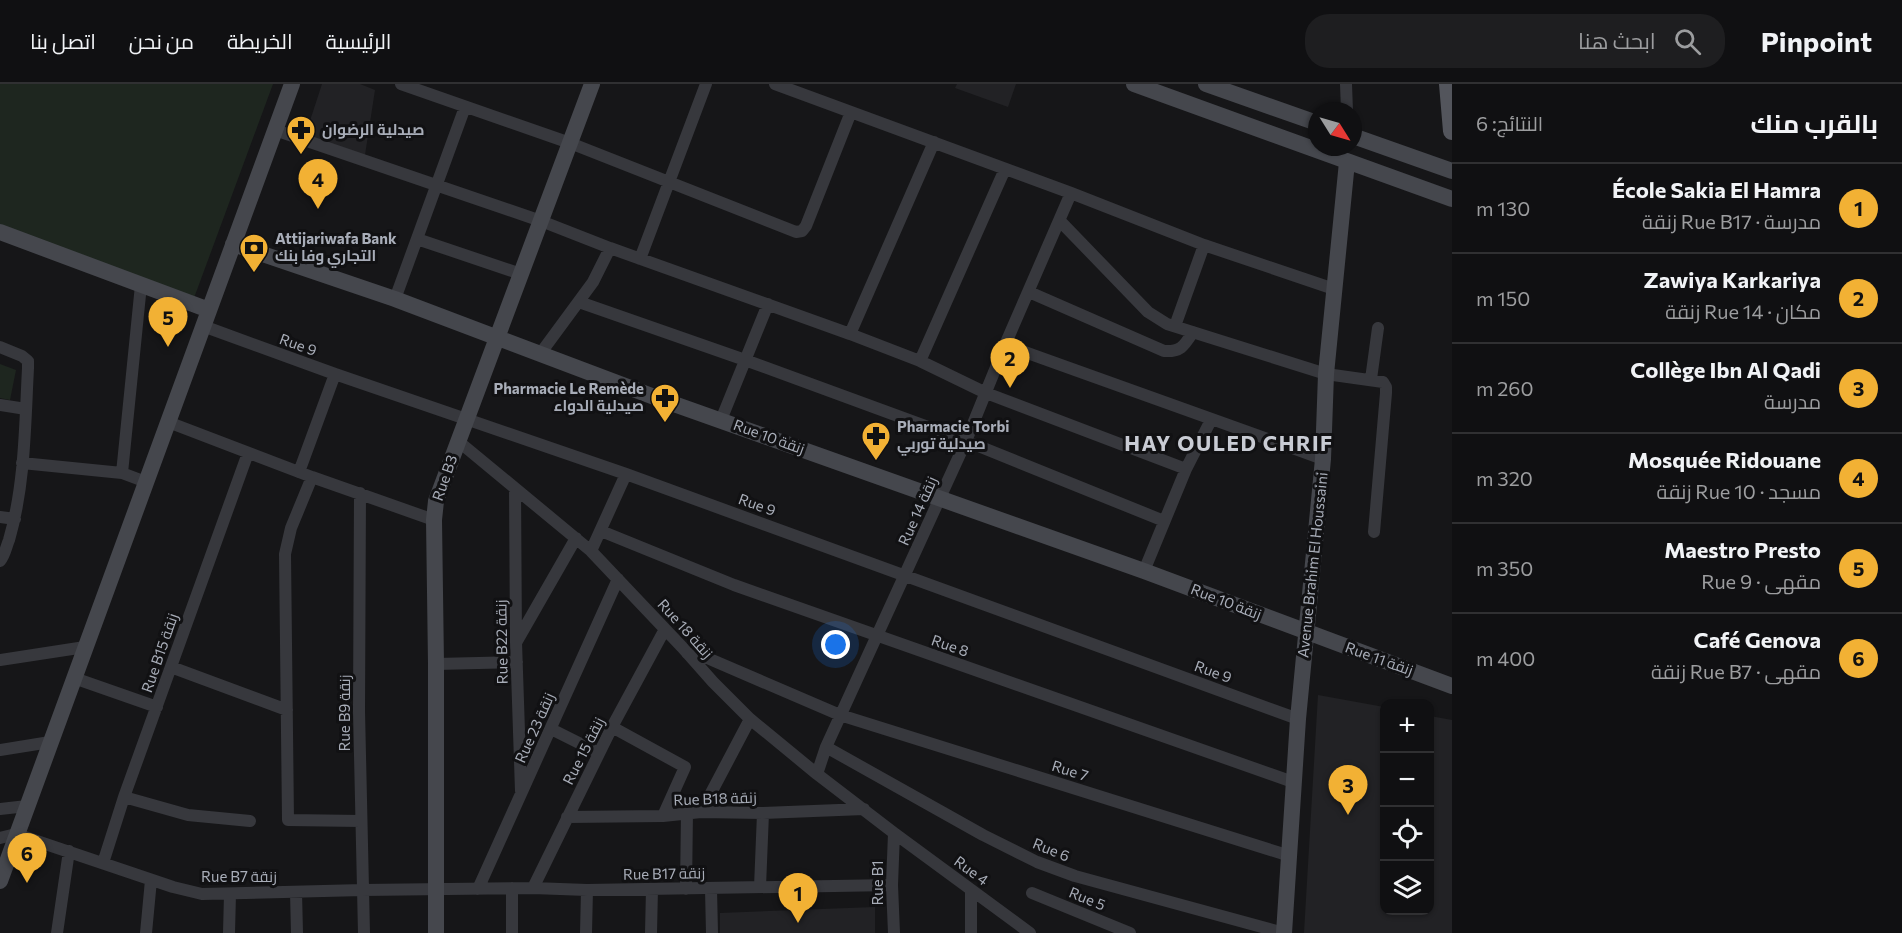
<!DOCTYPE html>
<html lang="ar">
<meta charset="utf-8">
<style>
:root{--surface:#101012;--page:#1e1e20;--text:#f1f3f6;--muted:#9c9d9f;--line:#303032;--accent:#f2b134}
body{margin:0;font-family:Commissioner,Cairo,sans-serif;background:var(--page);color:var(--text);direction:rtl}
.controls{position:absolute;right:18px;bottom:18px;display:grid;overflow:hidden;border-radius:12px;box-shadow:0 2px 4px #0004}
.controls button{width:54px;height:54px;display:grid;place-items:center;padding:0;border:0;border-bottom:2px solid var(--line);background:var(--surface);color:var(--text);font:30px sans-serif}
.compass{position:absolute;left:1308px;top:18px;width:54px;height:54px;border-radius:50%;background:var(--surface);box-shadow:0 2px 4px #0004;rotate:127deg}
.you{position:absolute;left:836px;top:561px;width:21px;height:21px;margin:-15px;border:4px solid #fff;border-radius:50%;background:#1a73e8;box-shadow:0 0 0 9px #1a73e833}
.badge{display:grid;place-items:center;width:39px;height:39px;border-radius:50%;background:var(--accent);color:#111;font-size:20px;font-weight:700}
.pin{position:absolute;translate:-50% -50px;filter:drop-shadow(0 2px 3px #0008)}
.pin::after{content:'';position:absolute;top:32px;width:21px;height:18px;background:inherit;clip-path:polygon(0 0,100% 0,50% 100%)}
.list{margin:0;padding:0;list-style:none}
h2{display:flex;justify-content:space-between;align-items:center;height:78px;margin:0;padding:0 24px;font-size:26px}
h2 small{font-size:20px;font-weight:400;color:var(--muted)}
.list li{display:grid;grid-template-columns:39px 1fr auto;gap:18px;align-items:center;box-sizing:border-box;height:90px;padding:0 24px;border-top:2px solid var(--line)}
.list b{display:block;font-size:22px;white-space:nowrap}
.list p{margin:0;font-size:20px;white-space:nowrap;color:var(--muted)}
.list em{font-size:20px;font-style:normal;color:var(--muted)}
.icon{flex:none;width:33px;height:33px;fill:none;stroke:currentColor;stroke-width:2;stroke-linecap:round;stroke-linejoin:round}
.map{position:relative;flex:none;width:1452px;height:849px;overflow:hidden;direction:ltr}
header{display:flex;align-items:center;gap:36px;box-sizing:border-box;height:84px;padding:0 30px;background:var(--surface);border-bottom:2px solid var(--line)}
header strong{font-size:28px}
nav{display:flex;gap:33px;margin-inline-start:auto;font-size:21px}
.search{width:420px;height:54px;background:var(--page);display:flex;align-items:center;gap:15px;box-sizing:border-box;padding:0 21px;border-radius:24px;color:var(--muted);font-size:22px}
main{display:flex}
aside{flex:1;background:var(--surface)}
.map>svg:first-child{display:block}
</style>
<header>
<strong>Pinpoint</strong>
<div class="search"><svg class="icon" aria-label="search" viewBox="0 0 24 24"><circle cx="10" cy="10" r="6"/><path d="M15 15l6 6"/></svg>ابحث هنا</div>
<nav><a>الرئيسية</a><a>الخريطة</a><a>من نحن</a><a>اتصل بنا</a></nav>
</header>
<main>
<aside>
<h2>بالقرب منك<small>النتائج: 6</small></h2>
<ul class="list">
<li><span class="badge">1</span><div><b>École Sakia El Hamra</b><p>مدرسة · Rue B17 زنقة</p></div><em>130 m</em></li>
<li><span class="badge">2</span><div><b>Zawiya Karkariya</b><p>مكان · Rue 14 زنقة</p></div><em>150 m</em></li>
<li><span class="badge">3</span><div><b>Collège Ibn Al Qadi</b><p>مدرسة</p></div><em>260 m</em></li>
<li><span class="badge">4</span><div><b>Mosquée Ridouane</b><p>مسجد · Rue 10 زنقة</p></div><em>320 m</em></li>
<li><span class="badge">5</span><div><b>Maestro Presto</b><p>مقهى · Rue 9</p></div><em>350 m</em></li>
<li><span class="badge">6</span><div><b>Café Genova</b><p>مقهى · Rue B7 زنقة</p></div><em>400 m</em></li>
</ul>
</aside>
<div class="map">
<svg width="1452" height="849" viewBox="0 0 1452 849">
<rect width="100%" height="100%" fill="#161618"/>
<path fill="#222225" d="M322,0H360L375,6L365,71L305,52Z
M957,0H1016L1008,23L955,4Z
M1318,611L1384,623V826H1430V632L1452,636V849H1304Z
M875,823V849H720V829Z"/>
<path fill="#1e261f" d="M0,0H273L194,214L0,144Z
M0,280L16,286L10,316L0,314Z"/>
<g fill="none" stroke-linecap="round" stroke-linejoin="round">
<path stroke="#37383d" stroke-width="12" d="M401,0L570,59L796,148L802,147L806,142L851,28
M775,0L1071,109L1204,161L1334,205
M1346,0L1347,27
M275,46L541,137L610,164L850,250L920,277L986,309L1186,385
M1060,137L1148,228L1167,240L1326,290L1383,298L1386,303V309L1374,448
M417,155L521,190
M640,175L706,0
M1029,208L1164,267C1181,268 1184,262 1193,248
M395,215L465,23
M579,218L745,276L966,357L1164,437
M203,242L335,290L626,390L1298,635
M1175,242L1204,161
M850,250L934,58
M1005,261L1323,375
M0,263L22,272L28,277V284C25,341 25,401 9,456C6,463 5,471 0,477
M540,270L593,198L610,164
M920,277L1005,85
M1371,295L1378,244
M0,321L26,325
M721,336L768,220
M168,338L312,393L434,436
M458,357L591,467L682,563L713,598L750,635L817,690L894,749L1030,849
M22,379L122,389L146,398
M299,388L335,290
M122,389L141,201
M312,393L291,444L285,470L288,736L361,737
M515,404L516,558L521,707
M360,409L359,627L364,849
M0,433L15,435
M601,447L734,501L1293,698
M591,467L626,390
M1144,487L1186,385L1211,336
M517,557L576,454
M687,569L705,573L840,631L1290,772
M0,576L85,563
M436,580L517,578
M171,583L287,626
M74,594L157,623
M612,643L685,683L663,732
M551,645L599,669
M826,663L983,751L1037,778L1075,792L1284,849
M0,666L50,658
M817,690L826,663L966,357L1005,261L1071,109
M124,713L188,731L250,737
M0,725L27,722
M701,728L750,635
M567,733L663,732L701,728L763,729L864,725
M894,749L892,801L894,849
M0,754L16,750L173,803L202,810L363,806L533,804L587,806L892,801
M103,779L124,713L248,369
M760,803L763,729
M512,804V849
M533,804L612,643L665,545
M478,805L618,495
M686,805L687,728
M711,805L712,849
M296,808L297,849
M1032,809L1130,849
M57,849L69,767
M146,849L151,796
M229,849L230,810
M586,849L587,806
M651,849L652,805
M971,849V806"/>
<path stroke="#45474d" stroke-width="16" d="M1134,0L1452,115
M1206,0L1317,39
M1353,52L1452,87
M0,148L209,226
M233,160L395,215L657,314L1144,487L1452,602
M0,797L292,0
M436,849V580L434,436L436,417L592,0
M1284,849L1298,635L1323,375L1326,290L1347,78"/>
<path stroke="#53555c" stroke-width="18" d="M1448,0L1452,47"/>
</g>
<defs>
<g id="pharmacy-pin" transform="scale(1.5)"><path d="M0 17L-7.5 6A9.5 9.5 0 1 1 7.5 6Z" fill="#f2b134" stroke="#111113"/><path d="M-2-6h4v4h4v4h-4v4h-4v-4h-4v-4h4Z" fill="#111"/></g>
<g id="bank-pin" transform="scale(1.5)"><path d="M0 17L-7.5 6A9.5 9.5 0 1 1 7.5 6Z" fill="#f2b134" stroke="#111113"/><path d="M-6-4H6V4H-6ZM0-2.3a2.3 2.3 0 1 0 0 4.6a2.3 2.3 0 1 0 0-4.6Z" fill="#111"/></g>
</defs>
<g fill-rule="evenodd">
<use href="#pharmacy-pin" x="301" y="46"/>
<use href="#bank-pin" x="254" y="164"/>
<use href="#pharmacy-pin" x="665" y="314"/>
<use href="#pharmacy-pin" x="876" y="352"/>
</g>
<g text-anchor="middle" stroke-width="6" stroke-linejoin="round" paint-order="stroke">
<g font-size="15" font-weight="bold" fill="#a8adb8" stroke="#111113" text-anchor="start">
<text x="322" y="51">صيدلية الرضوان</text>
<text x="275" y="160">Attijariwafa Bank<tspan x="275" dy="17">التجاري وفا بنك</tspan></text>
<text x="644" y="310" text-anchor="end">Pharmacie Le Remède<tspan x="644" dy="17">صيدلية الدواء</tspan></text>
<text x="897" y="348">Pharmacie Torbi<tspan x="897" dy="17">صيدلية توربي</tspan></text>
</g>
<g font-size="15" fill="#a8adb8" stroke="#111113">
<text transform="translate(298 261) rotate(20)" y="5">Rue 9</text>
<text transform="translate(769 353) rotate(20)" y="5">Rue 10 زنقة</text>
<text transform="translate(445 394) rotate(-71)" y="5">Rue B3</text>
<text transform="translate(757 421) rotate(20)" y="5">Rue 9</text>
<text transform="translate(918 427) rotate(-66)" y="5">Rue 14 زنقة</text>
<text transform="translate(1313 481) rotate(-84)" y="5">Avenue Brahim El Houssaini</text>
<text transform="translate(1226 518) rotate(21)" y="5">Rue 10 زنقة</text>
<text transform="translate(685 545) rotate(48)" y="5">Rue 18 زنقة</text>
<text transform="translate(502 558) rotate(-91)" y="5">Rue B22 زنقة</text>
<text transform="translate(950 562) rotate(19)" y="5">Rue 8</text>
<text transform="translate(160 569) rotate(-71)" y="5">Rue B15 زنقة</text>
<text transform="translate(1379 575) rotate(20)" y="5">Rue 11 زنقة</text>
<text transform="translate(1213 588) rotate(20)" y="5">Rue 9</text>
<text transform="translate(345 629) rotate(-90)" y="5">Rue B9 زنقة</text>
<text transform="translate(535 644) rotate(-66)" y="5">Rue 23 زنقة</text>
<text transform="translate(584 667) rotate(-63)" y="5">Rue 15 زنقة</text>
<text transform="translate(1070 687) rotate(17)" y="5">Rue 7</text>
<text transform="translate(715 715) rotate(-2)" y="5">Rue B18 زنقة</text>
<text transform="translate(1051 766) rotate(22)" y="5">Rue 6</text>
<text transform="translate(971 787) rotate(36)" y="5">Rue 4</text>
<text transform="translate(664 790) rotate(-1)" y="5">Rue B17 زنقة</text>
<text x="239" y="798">Rue B7 زنقة</text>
<text transform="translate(878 799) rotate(-90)" y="5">Rue B1</text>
<text transform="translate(1087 815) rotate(22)" y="5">Rue 5</text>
</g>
<g font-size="21" font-weight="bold" letter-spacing="1.5" fill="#c9ccd4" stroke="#111113">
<text x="1229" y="367">HAY OULED CHRIF</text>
</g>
</g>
</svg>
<div class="controls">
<button>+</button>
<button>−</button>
<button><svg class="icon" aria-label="locate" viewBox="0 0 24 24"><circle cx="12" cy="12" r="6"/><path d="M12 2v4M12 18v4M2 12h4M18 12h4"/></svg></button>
<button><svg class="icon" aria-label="layers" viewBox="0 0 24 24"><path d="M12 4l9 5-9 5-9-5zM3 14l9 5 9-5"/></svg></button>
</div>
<svg class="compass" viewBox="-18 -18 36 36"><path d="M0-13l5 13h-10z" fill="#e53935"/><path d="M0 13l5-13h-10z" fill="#9c9d9f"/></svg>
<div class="you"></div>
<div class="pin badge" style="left:798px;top:839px">1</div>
<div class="pin badge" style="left:1010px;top:304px">2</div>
<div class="pin badge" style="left:1348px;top:731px">3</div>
<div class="pin badge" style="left:318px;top:125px">4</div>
<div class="pin badge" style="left:168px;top:263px">5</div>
<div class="pin badge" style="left:27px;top:799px">6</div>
</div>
</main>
